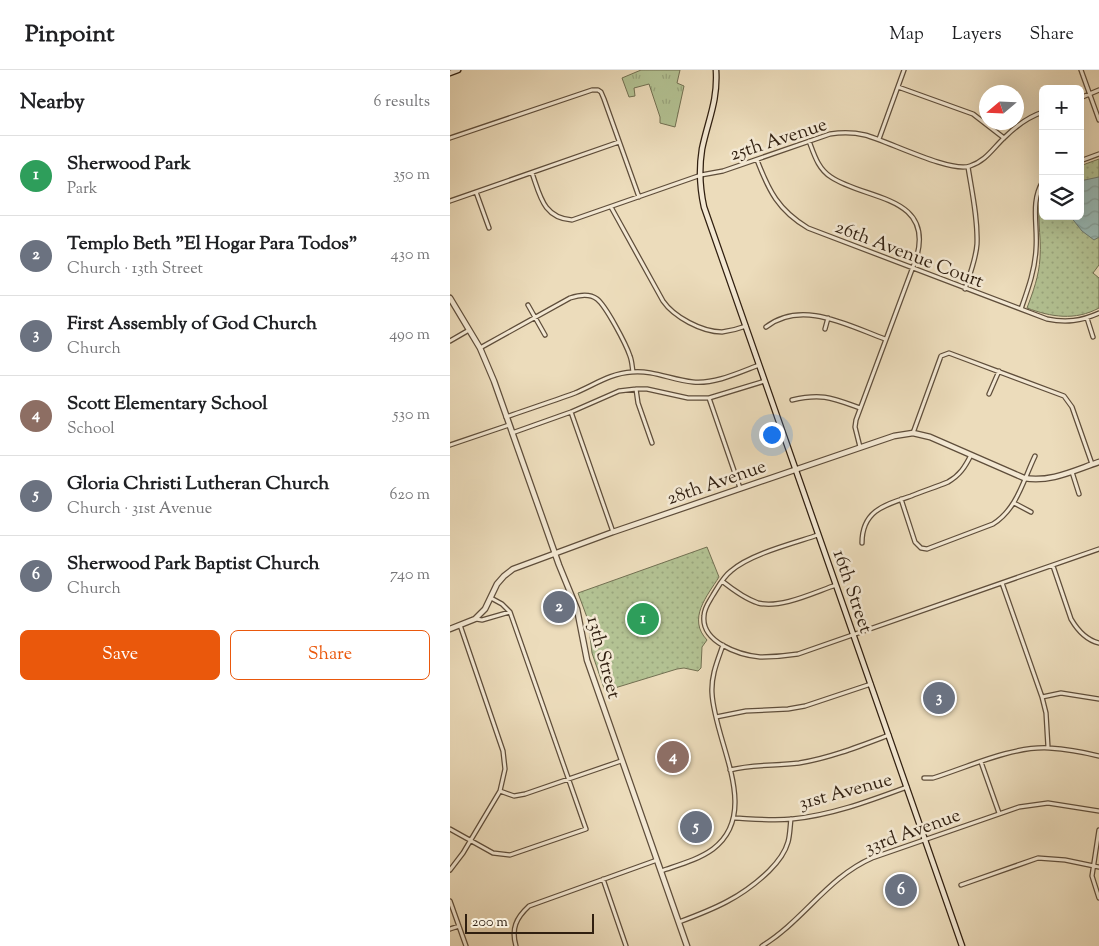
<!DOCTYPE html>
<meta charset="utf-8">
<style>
:root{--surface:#fff;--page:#f6f6f6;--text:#202124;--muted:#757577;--line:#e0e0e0;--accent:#ea580c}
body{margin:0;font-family:"Sorts Mill Goudy",serif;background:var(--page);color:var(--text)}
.controls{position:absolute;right:15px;top:15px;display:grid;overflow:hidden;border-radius:8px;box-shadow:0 5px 20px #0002}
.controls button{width:45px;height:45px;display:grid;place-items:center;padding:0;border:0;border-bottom:1px solid var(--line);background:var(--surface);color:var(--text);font:25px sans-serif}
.compass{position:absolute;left:529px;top:15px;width:45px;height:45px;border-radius:50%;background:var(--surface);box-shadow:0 5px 20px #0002;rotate:251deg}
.scale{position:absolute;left:15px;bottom:12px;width:129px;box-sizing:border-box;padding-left:5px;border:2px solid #301f10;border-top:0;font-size:14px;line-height:18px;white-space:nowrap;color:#301f10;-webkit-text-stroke:4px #f3e8d3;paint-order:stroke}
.you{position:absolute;left:321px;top:364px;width:18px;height:18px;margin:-12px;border:4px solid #fff;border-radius:50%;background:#1a73e8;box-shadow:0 0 0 8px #1a73e833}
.badge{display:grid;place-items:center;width:32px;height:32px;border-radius:50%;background:var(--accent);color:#fff;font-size:16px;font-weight:700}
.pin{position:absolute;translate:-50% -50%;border:2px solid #fff;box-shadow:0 1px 5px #0006}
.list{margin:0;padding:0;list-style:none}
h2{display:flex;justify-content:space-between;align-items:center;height:65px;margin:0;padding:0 20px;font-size:21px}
h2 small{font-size:16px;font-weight:400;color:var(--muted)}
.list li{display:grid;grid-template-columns:32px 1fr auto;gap:15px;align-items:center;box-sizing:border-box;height:80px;padding:0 20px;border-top:1px solid var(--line)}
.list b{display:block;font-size:19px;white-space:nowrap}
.list p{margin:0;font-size:16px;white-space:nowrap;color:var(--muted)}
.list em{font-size:16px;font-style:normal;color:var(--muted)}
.actions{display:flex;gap:10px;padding:15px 20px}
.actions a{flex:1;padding:11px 0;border:1px solid var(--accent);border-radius:8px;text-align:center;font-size:18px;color:var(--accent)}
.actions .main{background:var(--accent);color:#fff}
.icon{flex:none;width:28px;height:28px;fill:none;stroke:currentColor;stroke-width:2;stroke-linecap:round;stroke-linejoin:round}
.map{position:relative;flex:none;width:649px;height:876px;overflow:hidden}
header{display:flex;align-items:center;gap:30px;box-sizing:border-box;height:70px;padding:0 25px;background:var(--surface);border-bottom:1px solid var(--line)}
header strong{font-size:24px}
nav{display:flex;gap:28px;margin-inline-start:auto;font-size:18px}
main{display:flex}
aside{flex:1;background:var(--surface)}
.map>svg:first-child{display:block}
</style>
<header>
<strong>Pinpoint</strong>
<nav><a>Map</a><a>Layers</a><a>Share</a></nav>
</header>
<main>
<aside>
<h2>Nearby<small>6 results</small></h2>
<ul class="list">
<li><span class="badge" style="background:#2e9e5b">1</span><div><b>Sherwood Park</b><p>Park</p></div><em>350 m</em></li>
<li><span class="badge" style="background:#6b7280">2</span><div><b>Templo Beth &quot;El Hogar Para Todos&quot;</b><p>Church · 13th Street</p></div><em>430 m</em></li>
<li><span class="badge" style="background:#6b7280">3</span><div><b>First Assembly of God Church</b><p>Church</p></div><em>490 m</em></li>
<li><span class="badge" style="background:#8d6e63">4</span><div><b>Scott Elementary School</b><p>School</p></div><em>530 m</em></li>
<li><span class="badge" style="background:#6b7280">5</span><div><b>Gloria Christi Lutheran Church</b><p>Church · 31st Avenue</p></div><em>620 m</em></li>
<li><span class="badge" style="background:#6b7280">6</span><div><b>Sherwood Park Baptist Church</b><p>Church</p></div><em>740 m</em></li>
</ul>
<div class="actions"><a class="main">Save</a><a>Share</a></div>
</aside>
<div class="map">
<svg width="649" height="876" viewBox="0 0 649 876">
<defs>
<pattern id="grass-tufts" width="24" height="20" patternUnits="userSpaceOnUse" patternTransform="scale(1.25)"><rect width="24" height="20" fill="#b3c293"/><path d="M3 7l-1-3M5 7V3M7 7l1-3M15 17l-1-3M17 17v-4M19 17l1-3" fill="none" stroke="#9aa67e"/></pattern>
<pattern id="park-dots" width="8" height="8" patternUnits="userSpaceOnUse" patternTransform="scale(1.25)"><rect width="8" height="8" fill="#b3c293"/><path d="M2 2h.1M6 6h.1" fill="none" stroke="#9aa67e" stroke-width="1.8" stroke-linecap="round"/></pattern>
<pattern id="water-waves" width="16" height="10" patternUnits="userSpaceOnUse" patternTransform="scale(1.25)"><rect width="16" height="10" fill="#99bab6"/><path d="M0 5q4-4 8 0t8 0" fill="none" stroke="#849f9b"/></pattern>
</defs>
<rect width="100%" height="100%" fill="#ecdcbb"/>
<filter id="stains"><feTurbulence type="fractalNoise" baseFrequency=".004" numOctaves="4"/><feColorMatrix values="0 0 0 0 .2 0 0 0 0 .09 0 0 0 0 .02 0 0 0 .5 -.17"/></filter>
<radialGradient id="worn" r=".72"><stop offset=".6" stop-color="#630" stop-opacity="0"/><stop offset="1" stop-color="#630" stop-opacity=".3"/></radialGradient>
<path fill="url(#grass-tufts)" stroke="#727052" d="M191,0H230L227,13L234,16L225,57L210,53V47L199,14L184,18L185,26L179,27L172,8Z"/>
<path fill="url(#park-dots)" stroke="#727052" d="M649,89V195L643,203L649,208V238C625,251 601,247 577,238C583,222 589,206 590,188C592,166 585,142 592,121L593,146H630V96Z
M257,477L269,507C257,526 237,549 257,570L252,577L251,598L248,601L234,598L227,599L155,621L142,583L138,550L128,523Z"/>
<path fill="url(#water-waves)" stroke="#6f7c74" d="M649,107V167L644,170L632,161L620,146H630V111Z"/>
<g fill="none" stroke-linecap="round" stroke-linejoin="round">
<g stroke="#5f4e3b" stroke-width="5.5">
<path id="minor" d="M631,0L649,50
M448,17L523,44L554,68
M630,28L649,20
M0,68L142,20H148L151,22L154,29L189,127
M429,69L454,0
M359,71C364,84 368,99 381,107C415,130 483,125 467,186L406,350L405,357L410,377
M307,90C319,121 328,140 358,158L597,249C616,253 631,251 649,243
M630,91L649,84
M82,103C90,125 93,148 122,150L251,105L273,101L380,64C392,62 403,62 415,65C438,71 500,103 520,96C536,91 543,78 555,67C566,56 578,47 593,42
M26,122L39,158
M0,131L169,72
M161,137L213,231C224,247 252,262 272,262C280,261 288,259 296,256
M515,219C520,204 526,189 527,174C528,149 522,122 518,97
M78,235L95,265
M571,239C578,219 585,200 586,179C588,155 580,132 593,111
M637,248L643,267
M316,257C352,229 399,256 435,269
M375,259L378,248
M0,271L19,260
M30,278L120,228C129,225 139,223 147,229C156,236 176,274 180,286C182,291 182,296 183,302
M186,319L188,333L202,373
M539,324L549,301
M259,328L290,418
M342,330C372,323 382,328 410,338
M121,342L163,462
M56,347C79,339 103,331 125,323C144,315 161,303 182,302C203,300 222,310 243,312C265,314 288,303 309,295
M62,363L121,342L169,321L186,319H197L238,328H259L315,311
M463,363L491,286L499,283L614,326L622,337L642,394
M0,375L59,355
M622,402L629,424
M451,429L465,472L471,478L477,479L543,454C567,439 573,411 585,386
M564,433L581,442
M368,465C344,473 300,484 281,501C273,507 268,517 263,525C259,532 254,538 254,546C251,572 289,585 310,587C323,587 335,586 348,584L649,479
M412,473C412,441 434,435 461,426C473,421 486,417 498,412C510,405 515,397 521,385
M603,496L621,549C628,561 636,570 649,573
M272,511C282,519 296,529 308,533C331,539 365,522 386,515
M552,513L592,627L596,643L598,677
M26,549L32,550L60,542
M592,627L611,623L649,629
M266,647L296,641L338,639L355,636L421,614
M531,692L549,743
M280,700C303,694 326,696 349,693C380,688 410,676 439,665
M474,708H483C518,697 562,676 599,678C616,679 633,682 649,686
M50,721L64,726L75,724L171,691
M285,748C304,749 323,751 342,749C382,745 419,731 457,717
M0,759L43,783L60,785L136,759L60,542L52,534L41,528
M649,760L642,806L649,828
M0,800L13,783L50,721L55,699L53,681L10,555
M211,801C228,795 248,790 263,779C312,742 264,671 262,623C261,606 267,592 273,575
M153,809L176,876
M511,815L588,788L615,790L649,797
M0,831L16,876
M229,852C264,839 291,828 319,801C327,793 335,783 338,772C340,765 340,756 341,749
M0,859L9,856
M66,876C61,859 66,848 79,836L207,790
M312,876C353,851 378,807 422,788L569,737L598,733L649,741"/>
</g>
<g stroke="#5f4e3b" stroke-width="7">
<path id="tertiary" d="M0,228L30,278L44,311L109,495L127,539L137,590L237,876
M0,559L25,549L35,539L47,514L54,506L63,499L163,462L444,366L463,363L480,367L574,408C600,413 625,400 649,392"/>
</g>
<g stroke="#301f10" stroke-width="7">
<path id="secondary" d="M266,0C268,31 258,50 252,79C249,98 250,119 254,137L512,876
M0,3L8,0"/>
</g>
<use href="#minor" stroke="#f3e8d3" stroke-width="3"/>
<use href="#tertiary" stroke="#f3e8d3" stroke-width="4.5"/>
<use href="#secondary" stroke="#f3e8d3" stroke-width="4.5"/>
</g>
<g text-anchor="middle" stroke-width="5" stroke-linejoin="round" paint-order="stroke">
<g font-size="19" fill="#301f10" stroke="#f3e8d3">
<text transform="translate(328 68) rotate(-18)" y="7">25th Avenue</text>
<text transform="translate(460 183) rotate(21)" y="7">26th Avenue Court</text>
<text transform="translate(266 411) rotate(-19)" y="7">28th Avenue</text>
<text transform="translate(404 521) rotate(71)" y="7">16th Street</text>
<text transform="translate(155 587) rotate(75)" y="7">13th Street</text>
<text transform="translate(395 720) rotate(-15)" y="7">31st Avenue</text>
<text transform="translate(462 760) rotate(-20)" y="7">33rd Avenue</text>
</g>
</g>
<rect width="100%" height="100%" filter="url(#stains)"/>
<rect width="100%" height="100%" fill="url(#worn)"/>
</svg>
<div class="controls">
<button>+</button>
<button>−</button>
<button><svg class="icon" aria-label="layers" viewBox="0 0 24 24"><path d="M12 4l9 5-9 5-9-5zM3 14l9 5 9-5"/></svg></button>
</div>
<svg class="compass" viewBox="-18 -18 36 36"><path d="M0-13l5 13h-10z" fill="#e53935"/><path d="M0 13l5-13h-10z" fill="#757577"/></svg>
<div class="scale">200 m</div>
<div class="you"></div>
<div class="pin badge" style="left:193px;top:549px;background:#2e9e5b">1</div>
<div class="pin badge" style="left:109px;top:537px;background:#6b7280">2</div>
<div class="pin badge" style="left:489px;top:628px;background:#6b7280">3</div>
<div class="pin badge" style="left:223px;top:687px;background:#8d6e63">4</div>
<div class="pin badge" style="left:246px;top:757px;background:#6b7280">5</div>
<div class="pin badge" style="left:451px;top:820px;background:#6b7280">6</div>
</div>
</main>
